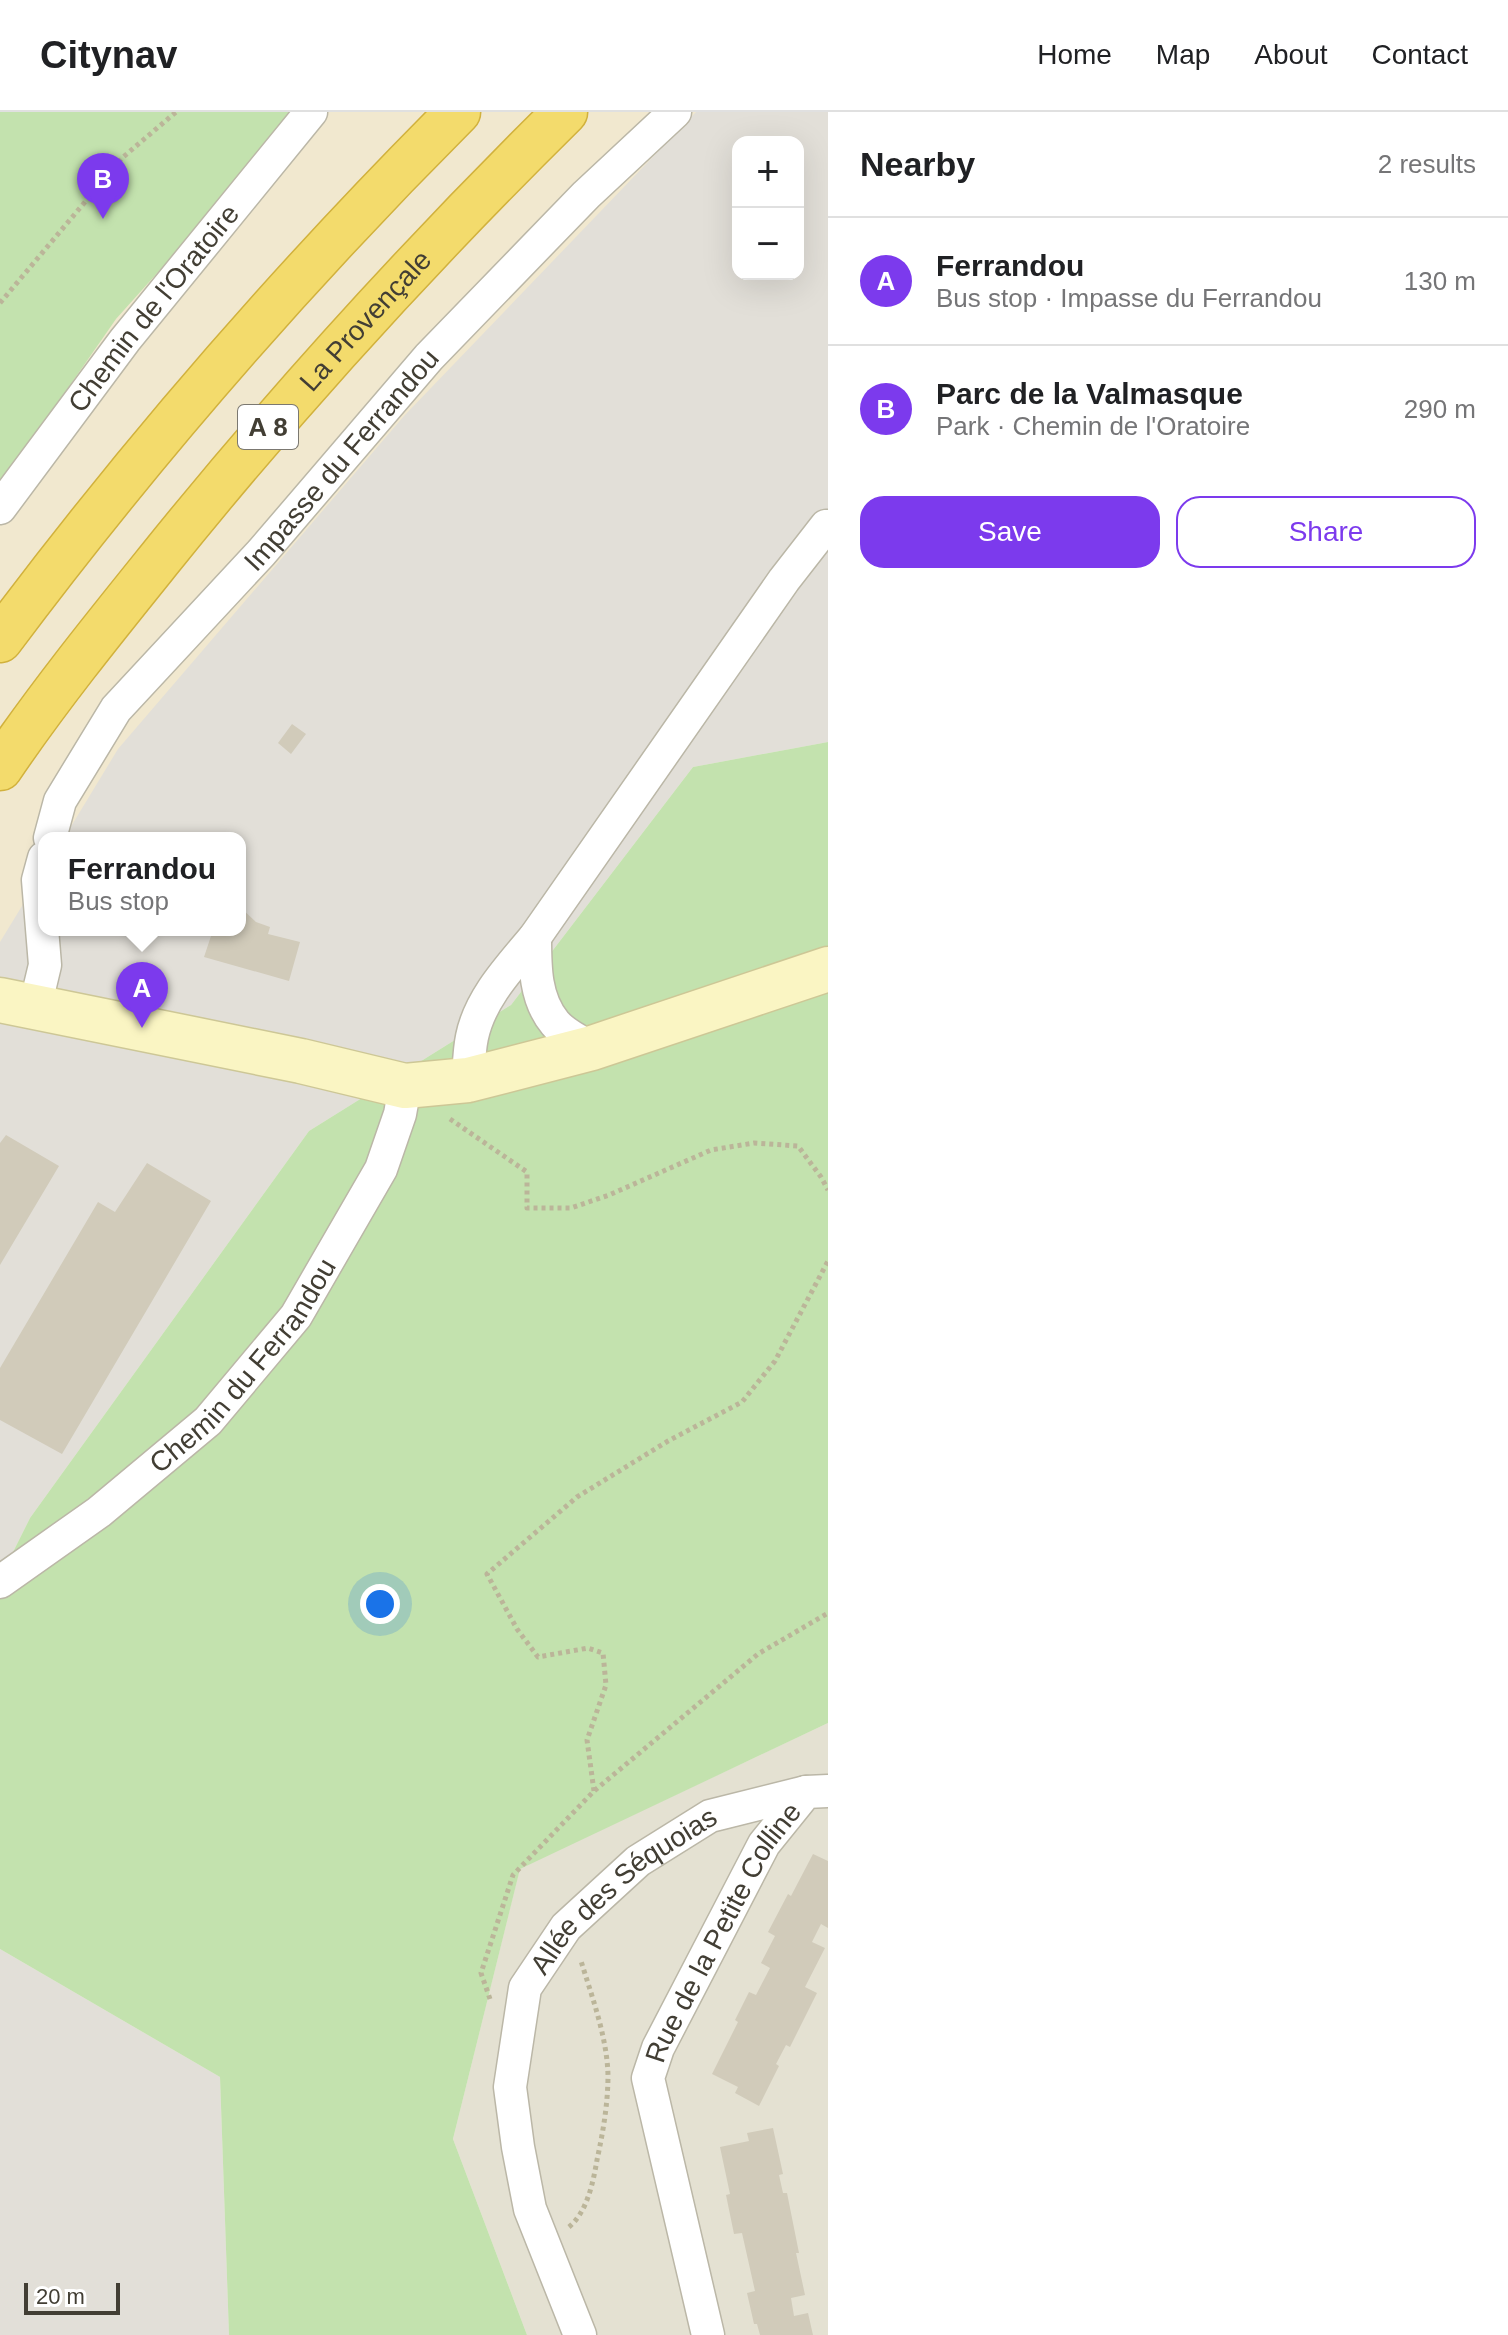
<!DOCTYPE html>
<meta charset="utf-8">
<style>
:root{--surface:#fff;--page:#f2f2f2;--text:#202124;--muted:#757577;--line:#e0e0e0;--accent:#7c3aed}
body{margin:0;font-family:Helvetica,sans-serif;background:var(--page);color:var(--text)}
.controls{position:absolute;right:24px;top:24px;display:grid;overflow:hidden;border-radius:16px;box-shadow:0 8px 32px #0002}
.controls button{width:72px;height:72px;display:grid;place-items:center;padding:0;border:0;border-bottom:2px solid var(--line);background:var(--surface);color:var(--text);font:40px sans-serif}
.scale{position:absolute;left:24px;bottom:20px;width:96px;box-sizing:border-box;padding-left:8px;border:4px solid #423e34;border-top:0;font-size:22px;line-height:28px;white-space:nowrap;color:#423e34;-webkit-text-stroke:6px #fff;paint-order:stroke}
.you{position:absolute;left:380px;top:1492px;width:28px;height:28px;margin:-20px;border:6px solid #fff;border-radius:50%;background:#1a73e8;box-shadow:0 0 0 12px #1a73e833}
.badge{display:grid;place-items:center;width:52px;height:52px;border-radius:50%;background:var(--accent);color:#fff;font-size:26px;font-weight:700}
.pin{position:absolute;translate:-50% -66px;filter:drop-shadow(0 2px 4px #0008)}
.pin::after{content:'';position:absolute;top:42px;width:28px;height:24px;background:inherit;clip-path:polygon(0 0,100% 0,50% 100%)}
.popup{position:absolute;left:38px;top:720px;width:208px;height:104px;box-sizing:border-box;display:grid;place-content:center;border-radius:16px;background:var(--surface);filter:drop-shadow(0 2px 6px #0005);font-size:26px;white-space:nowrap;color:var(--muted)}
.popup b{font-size:30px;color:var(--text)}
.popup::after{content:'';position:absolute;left:50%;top:100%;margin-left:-16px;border:16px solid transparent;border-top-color:var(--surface)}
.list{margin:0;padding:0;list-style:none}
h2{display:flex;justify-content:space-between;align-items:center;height:104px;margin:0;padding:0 32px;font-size:34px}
h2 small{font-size:26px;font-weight:400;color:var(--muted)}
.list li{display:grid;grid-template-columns:52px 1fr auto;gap:24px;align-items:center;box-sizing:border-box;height:128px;padding:0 32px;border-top:2px solid var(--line)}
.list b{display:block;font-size:30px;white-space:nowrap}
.list p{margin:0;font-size:26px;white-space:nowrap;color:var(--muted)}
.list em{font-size:26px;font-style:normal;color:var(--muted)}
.actions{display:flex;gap:16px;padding:24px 32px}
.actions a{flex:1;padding:18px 0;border:2px solid var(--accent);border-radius:24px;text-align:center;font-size:28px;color:var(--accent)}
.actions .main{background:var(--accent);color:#fff}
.map{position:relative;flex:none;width:828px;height:2223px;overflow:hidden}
header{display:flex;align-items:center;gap:48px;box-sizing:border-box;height:112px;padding:0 40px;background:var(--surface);border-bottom:2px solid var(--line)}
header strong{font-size:38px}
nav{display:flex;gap:44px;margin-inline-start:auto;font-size:28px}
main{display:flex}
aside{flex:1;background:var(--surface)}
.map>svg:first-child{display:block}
</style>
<header>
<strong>Citynav</strong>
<nav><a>Home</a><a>Map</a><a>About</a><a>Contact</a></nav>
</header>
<main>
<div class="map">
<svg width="828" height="2223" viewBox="0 0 828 2223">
<rect width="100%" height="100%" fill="#f0eee3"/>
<path fill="#e4e1d2" d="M828,1611V2223H527L453,2027L520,1756Z"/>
<path fill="#f1e8cf" d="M0,0H756L108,726H44V803L0,857Z"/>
<path fill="#e2dfd8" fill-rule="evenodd" d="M696,0H828V630L693,655L511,893L309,1019L30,1406L0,1466V830L44,758V818H240V726H64L118,637L404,304ZM738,30H798V162H738Z
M0,1837L220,1965L229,2223H0Z"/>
<path fill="#c3e2ae" d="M0,0H298L296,6L116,207L0,374Z
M828,630V1611L520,1757L453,2027L527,2223H229L220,1965L0,1837V1466L30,1406L309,1019L511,893L693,655Z"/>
<path fill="#d1cbba" d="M292,612L306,622L291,642L278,631Z
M240,795L256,810L270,815L268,822L300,830L289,869L204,845L213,818H240Z
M6,1023L59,1054L0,1153V1031Z
M147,1051L211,1089L62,1342L0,1308V1256L98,1090L115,1100Z
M813,1742L828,1749V1816L821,1812L812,1830L825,1836L805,1875L817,1881L790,1935L786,1933L776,1952L779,1954L759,1994L735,1981L738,1975L712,1962L738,1910L735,1908L749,1880L756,1883L770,1856L761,1851L775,1824L768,1820L788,1782L791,1784Z
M773,2016L783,2062L779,2063L783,2081H787L799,2141H796L805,2183L791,2186L794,2204L808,2201L813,2223H760L757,2212H754L747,2181L755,2179L742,2121L734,2122L726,2083L730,2082L720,2035L749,2029L747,2021Z"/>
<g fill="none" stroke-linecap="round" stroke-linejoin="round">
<g stroke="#bbb7a7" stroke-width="35">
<g id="street">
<path id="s1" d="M0,396L125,228L311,0"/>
<path id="s2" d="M50,726L60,689L116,597L261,441L429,245L586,83L675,0"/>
<path d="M535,825C535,855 535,887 555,911C564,922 579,929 592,936"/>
<path d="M35,895L45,853L38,768L44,746"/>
<path d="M468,968C469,954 469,939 472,925C480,886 510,855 535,825L784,468L826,414"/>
<path id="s3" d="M0,1470L99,1400L208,1309L296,1204L381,1057L400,1002L405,974"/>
<path id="s4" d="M580,2223L530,2097L518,2035L510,1975L525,1876L566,1815L638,1749L710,1704L806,1680"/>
<path id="s5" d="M708,2223L648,1966L658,1936L764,1732L806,1680L828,1679"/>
</g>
</g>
<g stroke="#cdc796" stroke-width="47">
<path id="secondary" d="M0,888L301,949L405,974L468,968L592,936L828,857"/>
</g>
<g stroke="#d1b13d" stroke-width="47">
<g id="highway">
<path d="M0,528C140,341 293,165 458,0"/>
<path id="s6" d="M0,656C49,584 104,516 158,449C285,291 421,142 565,0"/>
</g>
</g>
<path stroke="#bbb599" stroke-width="5" stroke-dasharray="4 4" stroke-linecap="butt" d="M0,191L122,46L176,0
M450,1007L527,1060V1096H571L609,1083L711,1038L754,1031L798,1034L821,1065L828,1078
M594,1679L587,1628L606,1573L603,1541L588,1536L538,1545L517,1517L487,1462L577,1385L668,1329L742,1290L775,1249L828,1149
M490,1887L481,1861L513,1763L594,1679L758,1542L828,1501
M569,2115C587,2100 593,2071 597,2048C603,2020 608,1992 608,1963C607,1925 592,1885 581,1849"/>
<use href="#street" stroke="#fff" stroke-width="32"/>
<use href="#secondary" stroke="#faf5c3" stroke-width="44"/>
<use href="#highway" stroke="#f3db6c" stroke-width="44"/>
</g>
<g text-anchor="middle" stroke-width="6" stroke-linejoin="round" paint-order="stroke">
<rect fill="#fff" stroke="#7b7871" stroke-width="2" x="238" y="293" width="60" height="44" rx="6"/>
<g font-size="26" font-weight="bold" fill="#423e34">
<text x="268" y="324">A 8</text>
</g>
<g font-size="28" fill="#423e34" stroke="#fff">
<text dy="10" stroke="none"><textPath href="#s1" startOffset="252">Chemin de l'Oratoire</textPath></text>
<text dy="10" stroke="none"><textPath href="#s6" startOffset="578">La Provençale</textPath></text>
<text dy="10" stroke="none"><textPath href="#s2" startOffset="482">Impasse du Ferrandou</textPath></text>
<text dy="10" stroke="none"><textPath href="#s3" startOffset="328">Chemin du Ferrandou</textPath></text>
<text dy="10" stroke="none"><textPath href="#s4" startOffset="500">Allée des Séquoias</textPath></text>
<text dy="10" stroke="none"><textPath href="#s5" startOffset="428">Rue de la Petite Colline</textPath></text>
</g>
</g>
</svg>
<div class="controls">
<button>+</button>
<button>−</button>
</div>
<div class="scale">20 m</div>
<div class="you"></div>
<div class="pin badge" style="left:142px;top:916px">A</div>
<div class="popup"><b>Ferrandou</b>Bus stop</div>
<div class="pin badge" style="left:103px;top:107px">B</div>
</div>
<aside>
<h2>Nearby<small>2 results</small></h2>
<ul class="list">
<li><span class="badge">A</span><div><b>Ferrandou</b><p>Bus stop · Impasse du Ferrandou</p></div><em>130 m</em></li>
<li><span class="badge">B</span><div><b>Parc de la Valmasque</b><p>Park · Chemin de l'Oratoire</p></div><em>290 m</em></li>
</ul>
<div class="actions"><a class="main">Save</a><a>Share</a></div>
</aside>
</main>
